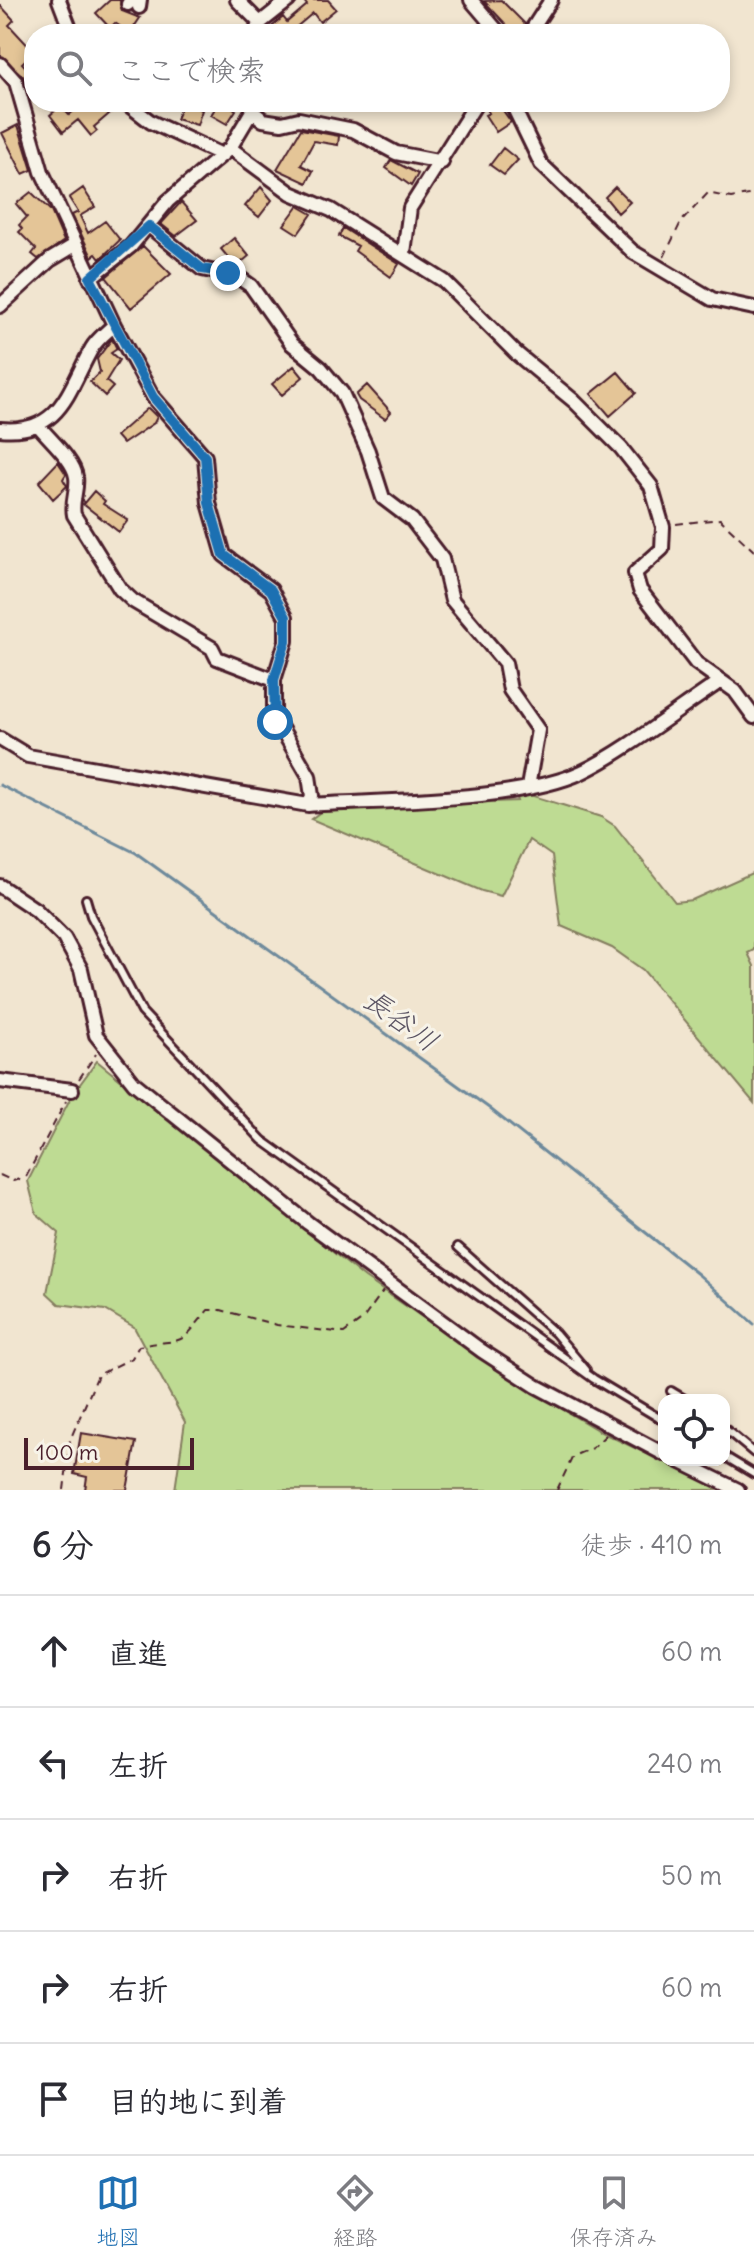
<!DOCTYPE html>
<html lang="ja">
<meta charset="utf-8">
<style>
:root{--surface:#fff;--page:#f2f2f3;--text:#2b2b33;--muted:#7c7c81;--line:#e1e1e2;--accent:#1f6fb2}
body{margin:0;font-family:Delius,"Klee One",sans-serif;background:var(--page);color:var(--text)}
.controls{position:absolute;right:24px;bottom:24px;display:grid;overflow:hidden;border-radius:16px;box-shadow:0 4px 12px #0003}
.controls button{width:72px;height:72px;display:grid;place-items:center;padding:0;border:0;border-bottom:2px solid var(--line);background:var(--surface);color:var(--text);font:40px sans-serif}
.scale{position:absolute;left:24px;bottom:20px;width:170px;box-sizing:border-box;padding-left:8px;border:4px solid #4a1f2b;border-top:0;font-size:22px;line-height:28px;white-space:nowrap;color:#4a1f2b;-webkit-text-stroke:6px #f7f3e8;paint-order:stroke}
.stop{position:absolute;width:24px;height:24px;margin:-18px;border:6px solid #1f6fb2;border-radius:50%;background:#fff}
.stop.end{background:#1f6fb2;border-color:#fff;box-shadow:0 2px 8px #0008}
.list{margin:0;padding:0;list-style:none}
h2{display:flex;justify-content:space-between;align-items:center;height:104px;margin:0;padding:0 32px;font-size:34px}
h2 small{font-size:26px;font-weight:400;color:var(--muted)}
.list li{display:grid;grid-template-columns:52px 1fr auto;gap:24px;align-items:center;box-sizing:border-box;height:112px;padding:0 32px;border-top:2px solid var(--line)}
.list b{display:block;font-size:30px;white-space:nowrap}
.list em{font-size:26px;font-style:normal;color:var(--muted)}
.icon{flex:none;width:44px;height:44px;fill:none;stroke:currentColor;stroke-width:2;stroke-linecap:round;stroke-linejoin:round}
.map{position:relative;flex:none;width:754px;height:1490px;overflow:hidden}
.search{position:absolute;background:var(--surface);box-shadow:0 4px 12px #0003;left:24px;right:24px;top:24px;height:88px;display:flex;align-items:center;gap:20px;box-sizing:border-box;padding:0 28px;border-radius:32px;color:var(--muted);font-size:30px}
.sheet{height:664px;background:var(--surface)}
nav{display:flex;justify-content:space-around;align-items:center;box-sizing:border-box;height:112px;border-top:2px solid var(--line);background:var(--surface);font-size:22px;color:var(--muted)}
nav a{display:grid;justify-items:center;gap:4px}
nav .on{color:var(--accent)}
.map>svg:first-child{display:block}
</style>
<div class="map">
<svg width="754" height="1490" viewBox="0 0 754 1490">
<rect width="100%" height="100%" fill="#f1e5d0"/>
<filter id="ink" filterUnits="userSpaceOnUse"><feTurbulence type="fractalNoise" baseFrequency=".0125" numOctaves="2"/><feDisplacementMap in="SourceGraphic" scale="16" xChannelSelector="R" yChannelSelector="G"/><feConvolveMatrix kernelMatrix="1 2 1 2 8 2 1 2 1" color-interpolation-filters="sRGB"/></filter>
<g filter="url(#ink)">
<path fill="#bedb93" stroke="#847d5f" stroke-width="2" d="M514,790L601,817L615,826L675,902L692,900L754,872V950L748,953L754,966V1103L643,970L612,948L561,926L552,856L529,840L501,896L482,891L311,819L326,808L518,801Z
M97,1061L365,1278L520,1384L601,1432L724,1490H175L185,1422L134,1327L105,1310L59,1304L47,1293L59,1233L36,1213L28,1181L72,1095Z"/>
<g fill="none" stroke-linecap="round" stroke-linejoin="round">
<path stroke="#6d899b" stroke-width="3" d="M0,785L136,853L489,1108L699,1275L754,1324"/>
</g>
<path fill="#e4c597" stroke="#4a1f2b" stroke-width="2" d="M110,0H120L122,11L140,18L130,33L115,23L110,28L96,13Z
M303,0H328L336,9L320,22L313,13L288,34H264L283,17L287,22L307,5Z
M501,0L525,24L520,34H515L484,1Z
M0,5L14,20L9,25L34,52L22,63L34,76V98L23,76L0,55Z
M84,102H109L115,109L94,127L97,131L91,136L78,120L63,132L50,115L61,106L69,115Z
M183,102L202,110L197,125L176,119Z
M219,102H235L232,107L236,110L227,124L211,115Z
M491,102H497L511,122L496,132L485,115L489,113L485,106Z
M18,125L32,170L23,174L2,133Z
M301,129L339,136L338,145L314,141L301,165L313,171L307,183L277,169Z
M503,148L518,160L504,175L490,165Z
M391,160L418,174L411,186L386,168Z
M261,187L272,200L259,217L245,206Z
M615,187L630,202L618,213L605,197Z
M83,188L95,207L80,216L88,233L105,221L120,240L100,259L96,254L92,257L72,215L78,212L69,198Z
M31,192L51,211L64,241L38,259L32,254L36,249L19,232L22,229L19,225L27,217L16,204Z
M181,202L197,220L176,236L161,224Z
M298,206L312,214L298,234L284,225Z
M343,228L399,264L391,277L355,251L358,246L339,236Z
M234,238L249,256L236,267L221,249Z
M143,246L171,274L131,308L106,277Z
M112,339L117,349L111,353L119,360L106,381L113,387L105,396L90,382L100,372L97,359Z
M294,366L303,377L282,395L272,384Z
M618,372L636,393L610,416L591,394Z
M367,385L391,412L385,419L359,400L356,395Z
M148,408L157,417L154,423L123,444L116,436Z
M58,462L66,474L63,479L67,486L53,499L39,482Z
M94,491L105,501L103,504L128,520L119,532L83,504Z
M81,1433L136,1442L127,1490H85L87,1477L74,1474Z"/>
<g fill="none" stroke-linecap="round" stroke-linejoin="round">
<g stroke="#4a1f2b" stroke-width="12">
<path id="service" d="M86,899L91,916L142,1012L262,1140L594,1379L664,1421
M458,1247L555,1333L586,1370
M671,1391L686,1400
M724,1428L754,1453
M724,1456L754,1474"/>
</g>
<g stroke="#4a1f2b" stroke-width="18">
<path id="minor" d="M59,0L72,34
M237,0L260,23L254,34
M471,0L500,34
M128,4L131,0
M139,7L140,0
M260,23L289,0
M529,34L551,0
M0,64L16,82L42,172L114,325L153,397L205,457L209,503L224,555L271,590L286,617V641L274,680V716L309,776L312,796L308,805L28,756L0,739
M125,102L151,122L222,155
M253,102L252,111L230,148L291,193L331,210L444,281L517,354L574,401L621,448L651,486L663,527L662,549L635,573L640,590L696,663L735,691L754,717
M511,102L541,164L633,252L712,299L754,308
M252,111L263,120L282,123L299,119L353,130L396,153L442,162
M149,226L202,269L238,277L251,286L292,344L321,368L342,393L368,451L383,498L412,520L442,559L452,600L505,663L510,690L538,730L528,787
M404,253L410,208L477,102
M90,278L131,246L168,201L230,148
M0,306L50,260L75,245
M38,425C49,439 74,460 76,477C78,490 71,501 74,515L120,589L133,601L212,648L217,658L274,680
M0,429C61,435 68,390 92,348C97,339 107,332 114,325
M308,805C382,800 517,802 582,772C624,752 680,708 721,681
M0,886L36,910L64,938L81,969L96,1035L134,1083L308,1223L482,1351L536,1386L664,1454
M0,1081L72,1090
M677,1460L738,1490"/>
</g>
<path stroke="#4a1f2b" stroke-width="2" stroke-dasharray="8 6" stroke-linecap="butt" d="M664,257L681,222L708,193L731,198L754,194
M676,524L720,519L754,551
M79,1079L96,1054
M0,1175L13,1181L26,1177L66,1101
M64,1490L70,1440L98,1375L132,1358L139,1346C187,1337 176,1350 208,1310H221L277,1325L344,1333L363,1319L383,1291
M557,1490L573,1456L592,1448L606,1435"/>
<use href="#service" stroke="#f7f3e8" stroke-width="6"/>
<use href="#minor" stroke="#f7f3e8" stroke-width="12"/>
</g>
</g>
<g fill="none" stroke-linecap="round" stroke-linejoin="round" filter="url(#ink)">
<path stroke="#1f6fb2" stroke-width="10" d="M228,273L202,269L149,226L90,278L153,397L205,457L209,503L224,555L271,590L286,617V641L274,680L275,722"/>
</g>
<g text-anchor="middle" stroke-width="6" stroke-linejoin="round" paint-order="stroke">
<g font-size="28" font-style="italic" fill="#5b5463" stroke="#f7f3e8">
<text transform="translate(401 1020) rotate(36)" y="10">長谷川</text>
</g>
</g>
</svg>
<div class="controls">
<button><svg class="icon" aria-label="locate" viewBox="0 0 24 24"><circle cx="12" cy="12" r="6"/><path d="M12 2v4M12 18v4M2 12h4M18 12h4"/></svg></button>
</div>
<div class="scale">100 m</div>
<div class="stop" style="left:275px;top:722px"></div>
<div class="stop end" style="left:228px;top:273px"></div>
<div class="search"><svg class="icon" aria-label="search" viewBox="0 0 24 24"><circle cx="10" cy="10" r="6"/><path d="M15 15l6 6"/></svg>ここで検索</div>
</div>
<section class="sheet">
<h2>6 分<small>徒歩 · 410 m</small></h2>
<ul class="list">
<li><svg class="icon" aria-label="ahead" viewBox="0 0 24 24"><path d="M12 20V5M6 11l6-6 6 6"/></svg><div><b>直進</b></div><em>60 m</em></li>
<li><svg class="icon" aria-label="left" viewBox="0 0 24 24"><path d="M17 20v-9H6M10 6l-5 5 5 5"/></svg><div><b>左折</b></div><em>240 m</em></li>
<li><svg class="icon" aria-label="right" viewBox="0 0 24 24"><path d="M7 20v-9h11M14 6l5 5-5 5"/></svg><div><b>右折</b></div><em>50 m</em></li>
<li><svg class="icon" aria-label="right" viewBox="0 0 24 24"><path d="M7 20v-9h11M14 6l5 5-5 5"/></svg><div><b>右折</b></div><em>60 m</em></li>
<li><svg class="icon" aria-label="arrive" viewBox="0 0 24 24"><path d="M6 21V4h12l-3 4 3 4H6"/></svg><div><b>目的地に到着</b></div></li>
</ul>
</section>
<nav>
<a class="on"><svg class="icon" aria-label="map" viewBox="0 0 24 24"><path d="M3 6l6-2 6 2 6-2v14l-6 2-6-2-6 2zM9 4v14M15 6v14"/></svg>地図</a>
<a><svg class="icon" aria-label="directions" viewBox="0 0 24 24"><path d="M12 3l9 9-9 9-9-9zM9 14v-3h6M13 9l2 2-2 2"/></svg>経路</a>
<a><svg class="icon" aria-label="saved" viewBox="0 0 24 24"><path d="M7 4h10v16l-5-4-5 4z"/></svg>保存済み</a>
</nav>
